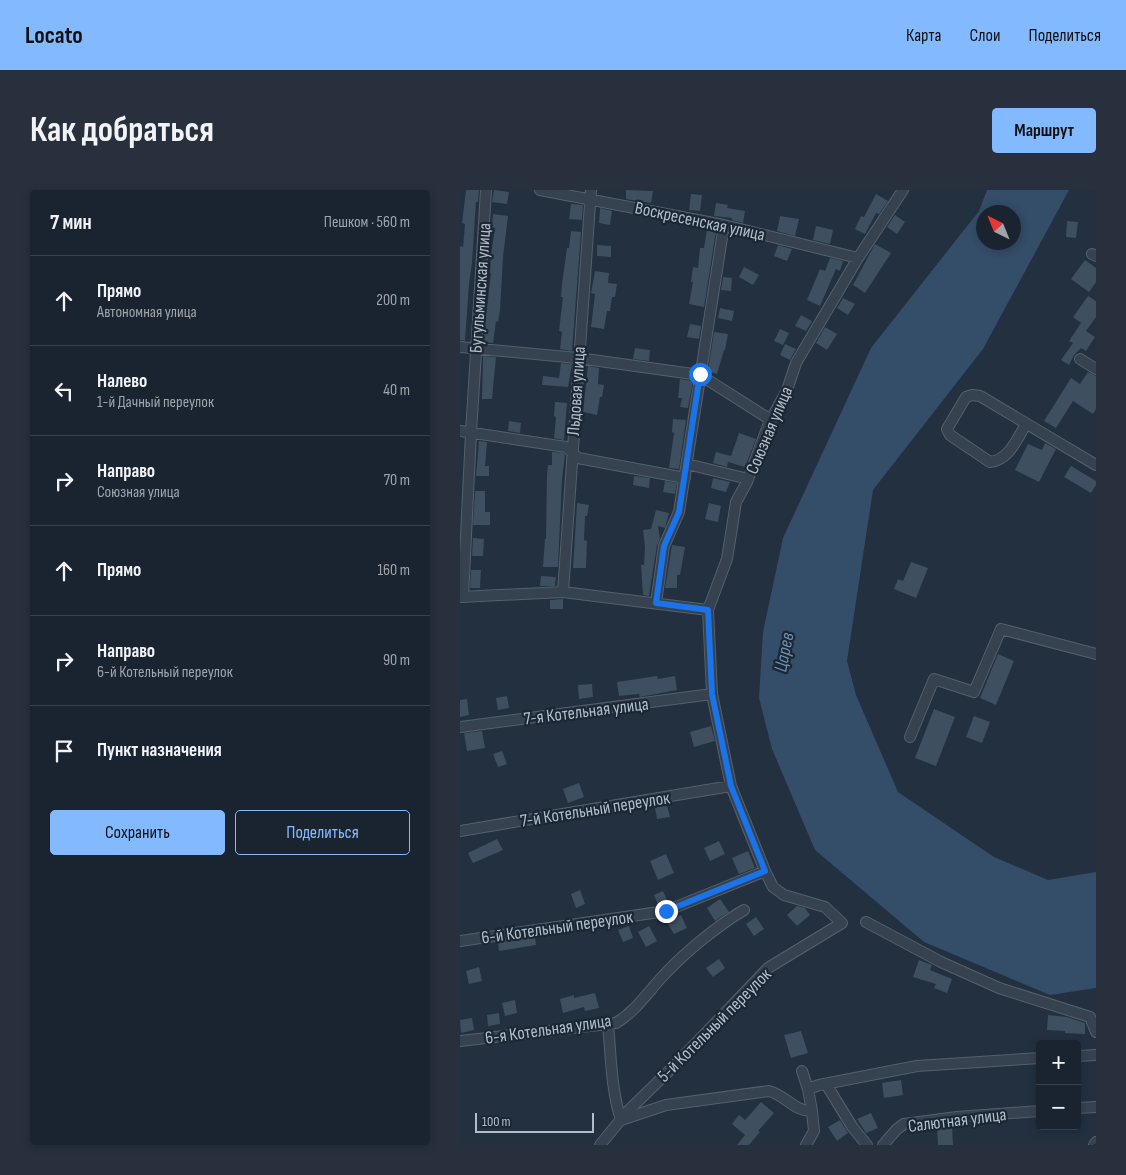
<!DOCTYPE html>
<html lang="ru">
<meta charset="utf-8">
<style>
:root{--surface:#1a2430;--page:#27303c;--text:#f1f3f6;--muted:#9fa4ab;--line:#38414c;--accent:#83baff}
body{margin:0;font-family:"Sofia Sans Condensed",sans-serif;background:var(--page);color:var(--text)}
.controls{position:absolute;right:15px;bottom:15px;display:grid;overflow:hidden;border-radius:5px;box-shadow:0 2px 8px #0003}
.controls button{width:45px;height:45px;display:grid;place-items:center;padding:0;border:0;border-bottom:1px solid var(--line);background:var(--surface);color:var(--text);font:25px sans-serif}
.compass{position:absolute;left:516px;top:15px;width:45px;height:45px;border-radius:50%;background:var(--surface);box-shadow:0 2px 8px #0003;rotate:317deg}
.scale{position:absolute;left:15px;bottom:12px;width:119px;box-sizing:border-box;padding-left:5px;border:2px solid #b2bdca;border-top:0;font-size:14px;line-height:18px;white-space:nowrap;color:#b2bdca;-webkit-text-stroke:4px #1b2734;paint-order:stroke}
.stop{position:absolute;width:15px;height:15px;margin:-11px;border:4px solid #1a73e8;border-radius:50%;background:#fff}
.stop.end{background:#1a73e8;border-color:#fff;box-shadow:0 1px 5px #0008}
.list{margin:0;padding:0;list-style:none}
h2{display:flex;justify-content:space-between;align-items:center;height:65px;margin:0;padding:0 20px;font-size:21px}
h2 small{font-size:16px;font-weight:400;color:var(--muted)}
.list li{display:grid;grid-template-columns:32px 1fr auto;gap:15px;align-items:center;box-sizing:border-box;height:90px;padding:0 20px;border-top:1px solid var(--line)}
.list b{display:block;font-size:19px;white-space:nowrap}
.list p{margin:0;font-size:16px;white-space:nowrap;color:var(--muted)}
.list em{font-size:16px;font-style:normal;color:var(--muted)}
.actions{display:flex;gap:10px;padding:15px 20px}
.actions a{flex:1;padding:11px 0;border:1px solid var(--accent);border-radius:5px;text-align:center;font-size:18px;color:var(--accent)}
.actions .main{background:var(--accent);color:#111}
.icon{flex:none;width:28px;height:28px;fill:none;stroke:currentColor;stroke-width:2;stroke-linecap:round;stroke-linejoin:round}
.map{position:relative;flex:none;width:636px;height:955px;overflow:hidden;border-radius:5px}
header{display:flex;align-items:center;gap:30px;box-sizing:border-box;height:70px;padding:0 25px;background:var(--accent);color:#111}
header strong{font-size:24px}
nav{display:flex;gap:28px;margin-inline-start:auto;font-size:18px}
.intro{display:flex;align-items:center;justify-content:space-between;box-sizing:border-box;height:120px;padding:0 30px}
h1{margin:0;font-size:35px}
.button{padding:12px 22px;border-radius:5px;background:var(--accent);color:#111;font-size:18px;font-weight:700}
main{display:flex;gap:30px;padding:0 30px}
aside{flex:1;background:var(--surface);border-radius:5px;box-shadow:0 2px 8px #0003}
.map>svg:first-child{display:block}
</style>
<header>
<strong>Locato</strong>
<nav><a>Карта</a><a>Слои</a><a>Поделиться</a></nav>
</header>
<div class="intro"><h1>Как добраться</h1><a class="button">Маршрут</a></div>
<main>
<aside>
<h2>7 мин<small>Пешком · 560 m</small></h2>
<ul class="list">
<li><svg class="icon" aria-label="ahead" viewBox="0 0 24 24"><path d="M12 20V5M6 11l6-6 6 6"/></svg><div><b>Прямо</b><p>Автономная улица</p></div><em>200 m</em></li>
<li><svg class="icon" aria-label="left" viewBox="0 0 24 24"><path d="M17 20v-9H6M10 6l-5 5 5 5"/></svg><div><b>Налево</b><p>1-й Дачный переулок</p></div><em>40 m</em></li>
<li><svg class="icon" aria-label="right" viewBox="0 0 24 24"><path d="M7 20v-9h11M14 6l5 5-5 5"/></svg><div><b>Направо</b><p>Союзная улица</p></div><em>70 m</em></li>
<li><svg class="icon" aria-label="ahead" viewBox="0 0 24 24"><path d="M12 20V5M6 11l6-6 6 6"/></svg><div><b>Прямо</b></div><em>160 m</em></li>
<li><svg class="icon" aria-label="right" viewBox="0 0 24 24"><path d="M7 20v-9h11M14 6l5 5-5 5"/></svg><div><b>Направо</b><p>6-й Котельный переулок</p></div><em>90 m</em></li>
<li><svg class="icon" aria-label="arrive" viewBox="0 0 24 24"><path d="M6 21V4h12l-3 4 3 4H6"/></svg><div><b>Пункт назначения</b></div></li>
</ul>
<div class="actions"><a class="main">Сохранить</a><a>Поделиться</a></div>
</aside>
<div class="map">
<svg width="636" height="955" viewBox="0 0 636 955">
<rect width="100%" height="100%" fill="#223040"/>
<path fill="#344d68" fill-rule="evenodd" d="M527,0H609L523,159L413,300L387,471L396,505L438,602L534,667L588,690L636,682V798L590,805L464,752L355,660L312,559L299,508L303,442L323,348L411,158L519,21ZM524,22H554V52H524Z"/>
<path fill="#3e4f5f" d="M6,0H19L18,12H16L12,73L9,94L5,151L0,150V56L3,57L5,34L2,33Z
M34,0L49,2L47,14L32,12Z
M166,0L193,1L191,13L166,9Z
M231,4L242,5L240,21L229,20Z
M416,4L428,11L419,24L416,23L405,44L395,39L401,26L404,27Z
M256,13L268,15L267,18L285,21L283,33L272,30V28L254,26Z
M111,14L123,15L122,30L109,29Z
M140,18L152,21L150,35L139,33Z
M33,24L48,26L43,67L40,120L38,132L36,131L33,153L23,152L31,83H30L31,65L35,38L32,37Z
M435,25L445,32L437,44L427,37Z
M320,26L339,29L335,46L317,41Z
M607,31L618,32L616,48L606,47Z
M356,36L373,40L370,54L353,50Z
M247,39L256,41L244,117L229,114L233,92H231L233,77L238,78L240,58H244Z
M111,41L121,42L112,161L100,159L102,142L99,141L103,107H101L102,94L107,58H109Z
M415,54L431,63L405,103L393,95Z
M137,55L151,56V67L137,66Z
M318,55L332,59L327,71L314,66Z
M370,68L383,71L380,81L376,79L360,116L347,110L360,79L365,81Z
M625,70L636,78V92L629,102L611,89Z
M284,77L299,85L293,95L279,87Z
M135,81L149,83L148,93L157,94L155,107H152L150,121H147L144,139L131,137L135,104L131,103Z
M263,87L272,88L271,101L261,100Z
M628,106L636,111V127L626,141L635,147L626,161L621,158L614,165L609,175L601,170L613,153L609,151L621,133L613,127Z
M383,108L395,114L388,125L377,118Z
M260,118L274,121L272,131L258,128Z
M341,125L352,131L346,141L335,136Z
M230,134L241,136L239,149L227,147Z
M365,137L377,144L367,160L356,153Z
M320,139L329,143L323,155L314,151Z
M254,142L268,144L265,160H264L257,184L248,181Z
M325,154L336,159L330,170L320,165Z
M175,158L190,160L189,171L173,169Z
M23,166L36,167L32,209H22Z
M101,173L112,174L108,197L82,195L83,186L99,188Z
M128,176L139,178L138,194L144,195L142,207H140L137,225L123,222Z
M628,182L636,186V219L633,224L613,211L596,238L584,231L611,188L620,194Z
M220,189L233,191L228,218L220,217L222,208H218Z
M95,212L107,213L104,250L94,248L96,227L94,226Z
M213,229L226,230L219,279L209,278L214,243L212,242Z
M49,231L61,233L60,243L48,241Z
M279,243L296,249L285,277L268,272L267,277L253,273L256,262L271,266Z
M19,251L27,252L25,276H29V286H16Z
M585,253L596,259L579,292L555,280L568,254L582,260Z
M92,262L103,263L105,265L102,289L98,377H83L85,349H86L87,285L88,275H92Z
M611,276L636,291V295L631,303L604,287Z
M174,286L190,288L189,298L173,295Z
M253,288L270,292L266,302L251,298Z
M205,291L217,293L215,304L203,302Z
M15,301H25V322H30V335H13Z
M117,313L129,315L127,326H125L124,350L127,351L126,378H113Z
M249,313L261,316L258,332L245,329Z
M196,320L209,323L205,338L198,336L200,349L197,355L189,406L183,405L181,375H184L185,357L183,340L191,339Z
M13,348L24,349L23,366H12Z
M212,355L225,357L220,385H217V398H205Z
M451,372L468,378L456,408L434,399L438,389L443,391Z
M11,380H21L20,398H10Z
M81,386L96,387L95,396H80Z
M103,409V419H90V410Z
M538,464L554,471L536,515L520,508Z
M197,486L198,489L215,486L217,500L180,507L179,504L159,506L157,492Z
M132,494L133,507L119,509L118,495Z
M47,506L49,518L38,520L36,508Z
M7,509L9,525L0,527V510Z
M474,519L495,527L476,576L455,568Z
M514,526L530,532L522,553L506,547Z
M251,536L255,551L234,557L230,542Z
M22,541L25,558L7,561L4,543Z
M42,561L47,574L38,577L33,564Z
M119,593L124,607L108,613L103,599Z
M207,615L210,627L197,629L195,618Z
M37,649L43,660L13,673L8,663Z
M259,651L265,664L250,671L244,658Z
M288,661L295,678L279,684L272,668Z
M206,664L214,683L198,690L190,671Z
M120,700L125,714L116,718L111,704Z
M203,701L208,712L198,715L194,705Z
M260,709L269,722L255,731L247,718Z
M337,716L345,718L350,725L337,736L327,725Z
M221,725L227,738L214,744L207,732Z
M296,727L304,739L294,746L286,734Z
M169,736L173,748L163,752L158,740Z
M189,736L197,751L186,757L178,742Z
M75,747L76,755L39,761L38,752Z
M259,769L265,778L253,787L246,778Z
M459,770L472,775L470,780L492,789L487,803L474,798L476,794L453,787Z
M19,777L22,791L9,794L6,781Z
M135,803L139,818L125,821L124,817L103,823L100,809L114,805V808Z
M55,810L57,823L45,826L42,813Z
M39,823L40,834L28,836L27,825Z
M588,825L607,827L625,833V844L605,843V841L587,840Z
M12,828L14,840L1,843L0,830Z
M341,841L348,863L331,868L324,845Z
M441,890L443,905L424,908L422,893Z
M301,912L314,923L298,941L300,942L289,955H277L285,945L272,934L279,925L285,930Z
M411,923L418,938L406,943L397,929Z
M380,930L388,943L377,951L368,937Z
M492,936L493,955H478L477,937Z"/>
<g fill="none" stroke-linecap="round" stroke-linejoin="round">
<g stroke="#54606d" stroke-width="12">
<path id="minor" d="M80,0L264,35L398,68
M632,64L636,66
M0,157L118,168L240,185L311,230
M620,169L636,179
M566,234C557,249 549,270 530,272L490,245L487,239L506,207L512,205L520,206L636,275
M0,241L106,257L118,268L225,288
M227,274L288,289
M103,402L131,0
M0,407L103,402L248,420
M3,407L11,243L26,0
M196,413L204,356L219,322L264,35
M0,537L252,504
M450,547L474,489L514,502L541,439L636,464
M0,641L271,596
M406,732L481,772L539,798L630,827L636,842
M0,751L206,721L305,681
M148,834C151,866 151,899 161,930L206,915L309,901C325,905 335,922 352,921L354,941L346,955
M0,851L156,833C176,821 187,803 203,786C224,763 257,736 284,720
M617,866L636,865
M342,881L348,899
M366,894L393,938L407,955
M617,918L636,917
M352,921L348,899L359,895L457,876L580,868
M140,955L167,922L217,873L308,778L382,733L365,717L324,705L313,697L305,681L271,596L252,504L248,420L267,369L276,312L287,292L309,233L327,200L336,173L398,68L443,0
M423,955L437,939L444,934L497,927L580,921
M634,955L636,952"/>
</g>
<use href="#minor" stroke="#36424f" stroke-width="10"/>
</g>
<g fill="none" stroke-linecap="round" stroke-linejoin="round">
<path stroke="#1a73e8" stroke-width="6" d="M206,721L305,681L271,596L252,504L248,420L196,413L204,356L219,322L240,184"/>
</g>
<g text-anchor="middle" stroke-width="4.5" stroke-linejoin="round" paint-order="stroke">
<g font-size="18" fill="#b2bdca" stroke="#1b2734">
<text transform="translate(240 31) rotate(12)" y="6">Воскресенская улица</text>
<text transform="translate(20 98) rotate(-86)" y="6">Бугульминская улица</text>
<text transform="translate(116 201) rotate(-86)" y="6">Льдовая улица</text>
<text transform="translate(309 240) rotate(-67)" y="6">Союзная улица</text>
<text transform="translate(126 521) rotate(-7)" y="6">7-я Котельная улица</text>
<text transform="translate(135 619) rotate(-9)" y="6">7-й Котельный переулок</text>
<text transform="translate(97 737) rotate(-8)" y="6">6-й Котельный переулок</text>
<text transform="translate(254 835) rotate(-45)" y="6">5-й Котельный переулок</text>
<text transform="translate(88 839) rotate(-8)" y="6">6-я Котельная улица</text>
<text transform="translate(497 930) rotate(-7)" y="6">Салютная улица</text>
</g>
<g font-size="19" font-style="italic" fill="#708fb0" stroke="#1b2734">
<text transform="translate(323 462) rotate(-79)" y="7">Царев</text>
</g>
</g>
</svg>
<div class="controls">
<button>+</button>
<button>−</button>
</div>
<svg class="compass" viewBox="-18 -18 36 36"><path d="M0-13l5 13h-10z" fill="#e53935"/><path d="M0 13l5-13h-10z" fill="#9fa4ab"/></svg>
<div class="scale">100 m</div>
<div class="stop" style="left:240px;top:184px"></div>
<div class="stop end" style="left:206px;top:721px"></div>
</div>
</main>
